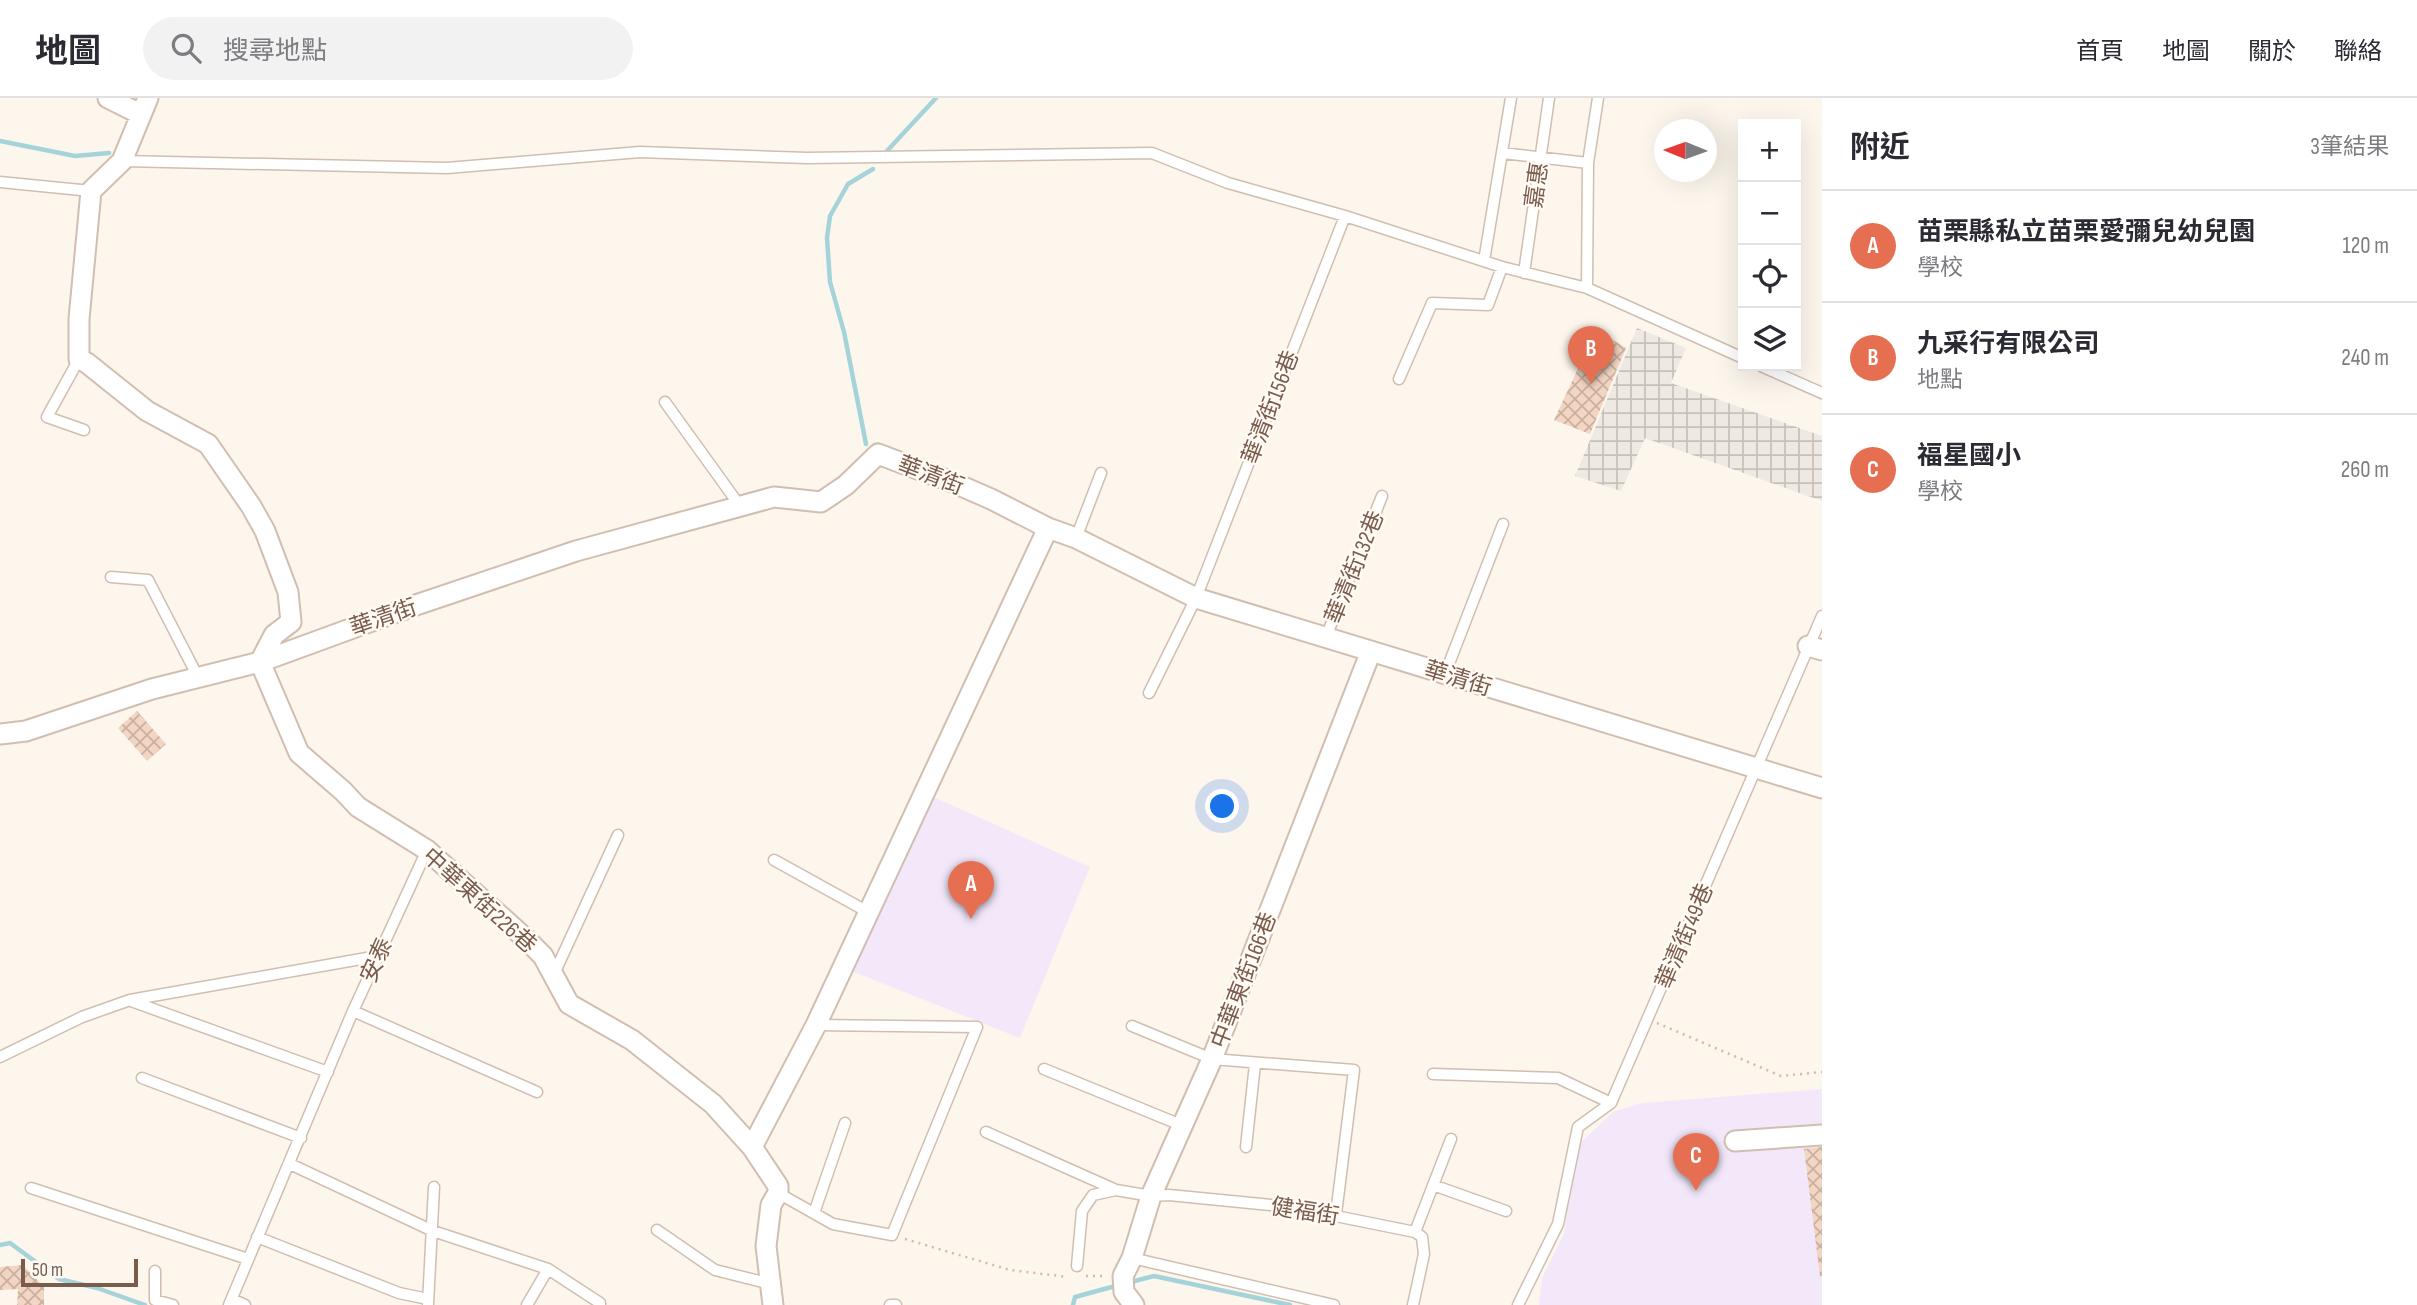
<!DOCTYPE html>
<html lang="zh-TW">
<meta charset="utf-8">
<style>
:root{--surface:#fff;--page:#f2f2f3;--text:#2b2b33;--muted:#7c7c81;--line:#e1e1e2;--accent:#e76f51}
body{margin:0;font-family:"Sofia Sans Condensed","Noto Sans TC",sans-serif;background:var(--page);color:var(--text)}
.controls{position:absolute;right:21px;top:21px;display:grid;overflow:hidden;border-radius:0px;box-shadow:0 7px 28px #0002}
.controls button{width:63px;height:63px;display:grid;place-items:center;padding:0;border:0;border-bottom:2px solid var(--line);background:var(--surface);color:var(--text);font:35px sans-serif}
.compass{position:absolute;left:1654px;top:21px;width:63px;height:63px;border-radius:50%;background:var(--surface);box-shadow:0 7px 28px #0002;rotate:271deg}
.scale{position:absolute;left:21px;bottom:18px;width:117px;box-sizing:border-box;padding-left:7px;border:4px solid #7a5c4d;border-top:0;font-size:19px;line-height:24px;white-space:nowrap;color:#7a5c4d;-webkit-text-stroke:5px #fffaf3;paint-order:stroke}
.you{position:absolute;left:1223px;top:709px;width:24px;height:24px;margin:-18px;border:5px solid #fff;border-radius:50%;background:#1a73e8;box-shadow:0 0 0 10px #1a73e833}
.badge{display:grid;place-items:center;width:46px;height:46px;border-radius:50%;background:var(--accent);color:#fff;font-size:23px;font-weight:700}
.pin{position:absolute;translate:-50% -58px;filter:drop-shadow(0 2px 4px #0008)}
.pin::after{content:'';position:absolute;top:37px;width:24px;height:21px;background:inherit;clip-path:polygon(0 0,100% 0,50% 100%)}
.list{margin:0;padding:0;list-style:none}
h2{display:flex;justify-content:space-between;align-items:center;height:91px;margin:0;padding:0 28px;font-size:30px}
h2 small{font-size:23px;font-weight:400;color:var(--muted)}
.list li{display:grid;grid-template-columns:46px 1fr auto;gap:21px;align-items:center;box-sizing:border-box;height:112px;padding:0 28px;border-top:2px solid var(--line)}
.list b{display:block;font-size:26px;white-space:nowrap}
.list p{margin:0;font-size:23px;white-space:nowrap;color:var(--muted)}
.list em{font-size:23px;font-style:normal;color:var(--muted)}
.icon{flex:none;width:38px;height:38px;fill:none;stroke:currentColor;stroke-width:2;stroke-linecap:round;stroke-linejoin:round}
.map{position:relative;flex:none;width:1822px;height:1207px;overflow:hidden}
header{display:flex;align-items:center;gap:42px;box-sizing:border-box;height:98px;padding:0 35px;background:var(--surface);border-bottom:2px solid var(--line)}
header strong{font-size:33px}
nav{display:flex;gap:38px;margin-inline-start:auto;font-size:24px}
.search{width:490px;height:63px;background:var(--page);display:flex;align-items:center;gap:18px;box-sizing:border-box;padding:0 24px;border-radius:38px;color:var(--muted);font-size:26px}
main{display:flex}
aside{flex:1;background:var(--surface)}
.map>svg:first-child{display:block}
</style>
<header>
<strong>地圖</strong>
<div class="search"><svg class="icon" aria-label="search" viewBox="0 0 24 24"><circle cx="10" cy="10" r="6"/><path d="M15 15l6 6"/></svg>搜尋地點</div>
<nav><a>首頁</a><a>地圖</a><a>關於</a><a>聯絡</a></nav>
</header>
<main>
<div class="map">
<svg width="1822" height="1207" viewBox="0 0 1822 1207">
<defs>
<pattern id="industrial-grid" width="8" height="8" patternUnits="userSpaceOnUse" patternTransform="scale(1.75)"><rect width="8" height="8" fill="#efe9e4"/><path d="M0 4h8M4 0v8" fill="none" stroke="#c7c0bb"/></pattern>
<pattern id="building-cross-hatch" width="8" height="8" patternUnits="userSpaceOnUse" patternTransform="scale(1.75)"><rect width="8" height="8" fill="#f3d5c3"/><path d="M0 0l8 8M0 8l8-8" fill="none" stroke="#cab0a1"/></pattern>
</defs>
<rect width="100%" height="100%" fill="#fdf6ec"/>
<path fill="url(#industrial-grid)" d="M1637,230L1686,250L1671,285L1822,338V403L1645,340L1621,393L1575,378Z"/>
<path fill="#f3e8fa" d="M929,697L1090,769L1020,940L849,872Z
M1822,991V1207H1539L1542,1180L1564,1136L1575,1050L1613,1014L1642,1005Z"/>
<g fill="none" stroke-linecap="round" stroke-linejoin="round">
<path stroke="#a5d3da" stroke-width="4.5" d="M0,43L75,58L109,55
M886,54L936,0
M866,346L844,234L830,184L827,140L830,118L848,86L873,71
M0,1147L10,1145L59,1181L97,1190L145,1207
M1127,1185L1154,1178L1290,1207
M1073,1207L1075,1199L1119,1187"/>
</g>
<path fill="url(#building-cross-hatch)" d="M1596,232L1626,250L1590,336L1554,322Z
M137,613L166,646L147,663L118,630Z
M1822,1049V1178H1820L1804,1051Z
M23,1167L44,1189V1207H17L18,1191L0,1192V1169Z"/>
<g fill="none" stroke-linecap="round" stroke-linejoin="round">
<g stroke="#d1beb0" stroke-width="13">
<path id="service" d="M1503,55L1588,65
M122,63L447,70L640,54L807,60L1152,55L1228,85L1345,118L1502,169L1587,190L1743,260
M0,84L91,93
M1484,163L1511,0
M1524,175L1549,0
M1587,190L1588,65L1598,0
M79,261L47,319L84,332
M1761,268L1822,295
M1399,281L1432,205L1488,207L1502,169
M665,304L740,408
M1076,440L1101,375
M111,479L148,482L198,579
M1326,539L1382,398
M1445,576L1503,426
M1149,595L1196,500L1345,118
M774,762L868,814
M554,876L618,737
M131,903L328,974
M353,913L537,994
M1132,928L1212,961L1354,972L1336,1116
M0,959L82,919L130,902L378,858
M1044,971L1181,1027
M1433,976L1558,980L1611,1005
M142,980L301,1040
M1611,1005L1822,518
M986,1034L1116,1092
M1246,1049L1255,966
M290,1066L433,1133L548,1171L600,1205V1207
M1433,1087L1506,1113
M31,1090L248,1161
M778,1095L833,1126L892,1137L977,929L816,927
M814,1115L845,1025
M657,1132L715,1172L771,1186
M1415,1134L1451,1041
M257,1139L399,1195L428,1201
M1132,1160L1334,1207
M1077,1168L1082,1113L1093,1097L1116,1092L1151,1098L1169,1097L1291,1109L1415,1134L1422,1139L1424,1156L1413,1207
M155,1173V1202L173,1207
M232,1201L245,1207
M428,1206L434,1089
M229,1207L353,913L427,752
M527,1207L548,1171
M890,1207H896
M1518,1207L1558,1126L1578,1029L1611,1005"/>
</g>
<g stroke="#d1beb0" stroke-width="23">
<path id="minor" d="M108,0L140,16
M148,0L122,63L91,93L79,221V261L87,265L147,313L208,346L251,408L265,433L288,494L291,524L274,537L260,564
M1808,548L1822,552
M260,564L299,655L343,693L358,709L427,752L526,841L543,858L569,906L632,942L713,1006L752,1049L778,1088V1095L771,1107L766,1148L773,1207
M0,636L26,633L152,591L260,564L413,508L576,453L774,399L821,404L846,387L878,356L952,384L991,401L1048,430L1076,440L1196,500L1822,690
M1735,1043L1822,1037
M752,1049L816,927L1048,430
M1134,1207L1124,1194L1123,1178L1132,1160L1151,1098L1212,961L1371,553"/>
</g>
<path stroke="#d9b8a5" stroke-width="2.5" stroke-dasharray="2 5" stroke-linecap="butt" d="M1657,925L1781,978L1822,974
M905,1141L1010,1172L1068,1179
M1086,1178H1107"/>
<use href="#service" stroke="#fff" stroke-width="10"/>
<use href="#minor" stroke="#fff" stroke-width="19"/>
</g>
<g text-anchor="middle" stroke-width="5" stroke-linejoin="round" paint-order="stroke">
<g font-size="23" fill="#7a5c4d" stroke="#fffaf3">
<text transform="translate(1536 87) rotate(-82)" y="8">嘉惠</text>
<text transform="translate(1270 309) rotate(-69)" y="8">華清街156巷</text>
<text transform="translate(931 377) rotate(21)" y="8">華清街</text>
<text transform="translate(1354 469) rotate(-68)" y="8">華清街132巷</text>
<text transform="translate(383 519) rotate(-19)" y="8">華清街</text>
<text transform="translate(1458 580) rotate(17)" y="8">華清街</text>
<text transform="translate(480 802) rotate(42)" y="8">中華東街226巷</text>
<text transform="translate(1684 838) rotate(-67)" y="8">華清街49巷</text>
<text transform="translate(376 862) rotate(-66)" y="8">安泰</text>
<text transform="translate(1243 882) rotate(-69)" y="8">中華東街166巷</text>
<text transform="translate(1305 1113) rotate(9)" y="8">健福街</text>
</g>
</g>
</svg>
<div class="controls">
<button>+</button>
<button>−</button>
<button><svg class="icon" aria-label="locate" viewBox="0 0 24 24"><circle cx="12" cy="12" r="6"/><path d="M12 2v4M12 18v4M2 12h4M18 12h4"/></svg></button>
<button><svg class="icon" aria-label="layers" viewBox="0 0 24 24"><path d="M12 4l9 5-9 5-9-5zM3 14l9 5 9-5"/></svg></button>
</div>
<svg class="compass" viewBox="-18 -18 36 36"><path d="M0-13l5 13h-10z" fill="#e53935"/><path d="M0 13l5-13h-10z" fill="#7c7c81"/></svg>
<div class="scale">50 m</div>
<div class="you"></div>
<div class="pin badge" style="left:971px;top:821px">A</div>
<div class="pin badge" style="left:1591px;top:286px">B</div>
<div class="pin badge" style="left:1696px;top:1093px">C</div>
</div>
<aside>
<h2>附近<small>3筆結果</small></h2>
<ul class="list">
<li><span class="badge">A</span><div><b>苗栗縣私立苗栗愛彌兒幼兒園</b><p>學校</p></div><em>120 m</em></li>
<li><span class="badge">B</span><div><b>九采行有限公司</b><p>地點</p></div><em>240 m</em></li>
<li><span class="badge">C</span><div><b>福星國小</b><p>學校</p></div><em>260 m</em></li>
</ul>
</aside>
</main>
